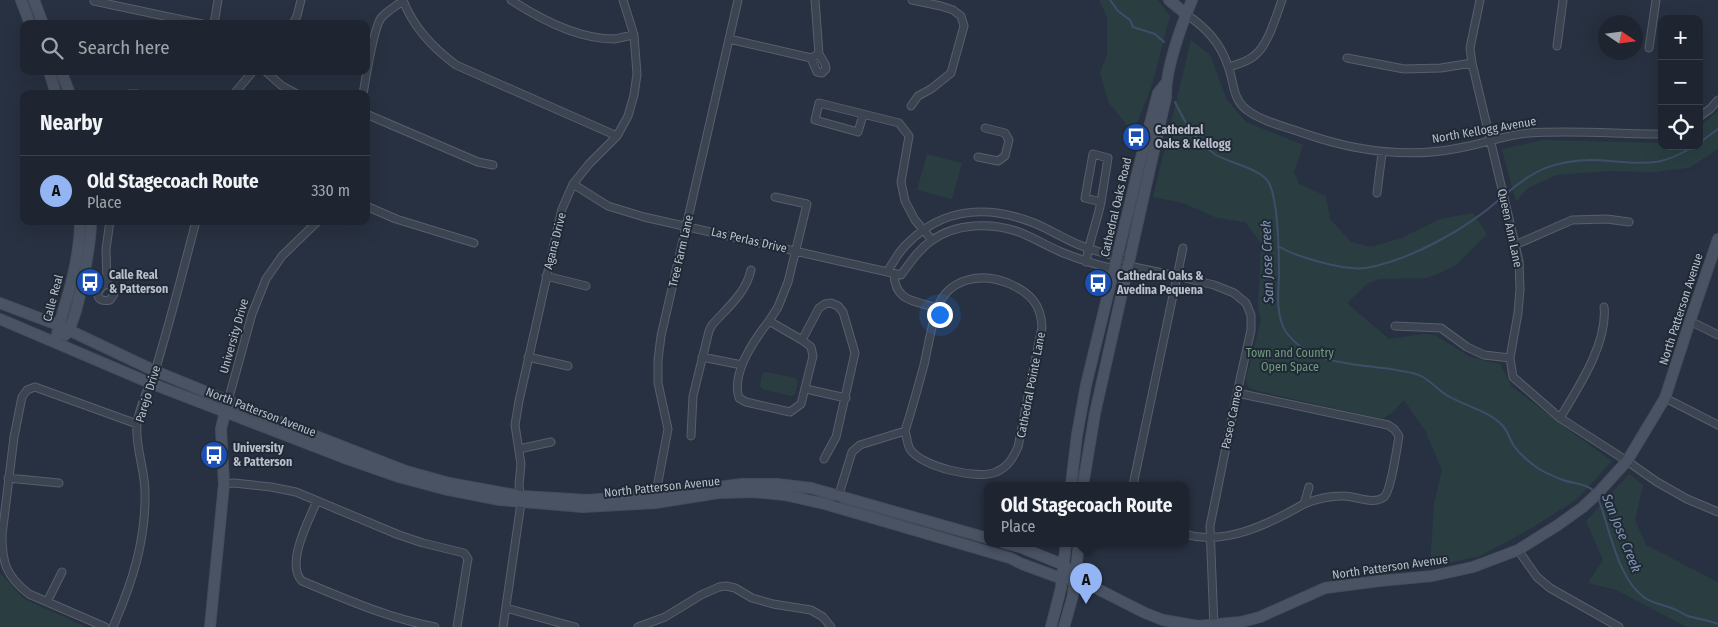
<!DOCTYPE html>
<meta charset="utf-8">
<style>
:root{--surface:#1e2531;--page:#2b313d;--text:#f1f3f6;--muted:#a1a5ab;--line:#3c424d;--accent:#94b5f4}
body{margin:0;font-family:"Fira Sans Condensed",sans-serif;background:var(--page);color:var(--text)}
.controls{position:absolute;right:15px;top:15px;display:grid;overflow:hidden;border-radius:10px;box-shadow:0 5px 20px #0002}
.controls button{width:45px;height:45px;display:grid;place-items:center;padding:0;border:0;border-bottom:1px solid var(--line);background:var(--surface);color:var(--text);font:25px sans-serif}
.compass{position:absolute;left:1598px;top:15px;width:45px;height:45px;border-radius:50%;background:var(--surface);box-shadow:0 5px 20px #0002;rotate:103deg}
.you{position:absolute;left:939px;top:314px;width:18px;height:18px;margin:-12px;border:4px solid #fff;border-radius:50%;background:#1a73e8;box-shadow:0 0 0 8px #1a73e833}
.badge{display:grid;place-items:center;width:32px;height:32px;border-radius:50%;background:var(--accent);color:#111;font-size:16px;font-weight:700}
.pin{position:absolute;translate:-50% -41px;filter:drop-shadow(0 1px 2px #0008)}
.pin::after{content:'';position:absolute;top:26px;width:18px;height:15px;background:inherit;clip-path:polygon(0 0,100% 0,50% 100%)}
.popup{position:absolute;left:984px;top:482px;width:205px;height:65px;box-sizing:border-box;display:grid;place-content:center;border-radius:10px;background:var(--surface);filter:drop-shadow(0 1px 4px #0005);font-size:16px;white-space:nowrap;color:var(--muted)}
.popup b{font-size:19px;color:var(--text)}
.popup::after{content:'';position:absolute;left:50%;top:100%;margin-left:-10px;border:10px solid transparent;border-top-color:var(--surface)}
.list{margin:0;padding:0;list-style:none}
h2{display:flex;justify-content:space-between;align-items:center;height:65px;margin:0;padding:0 20px;font-size:21px}
h2 small{font-size:16px;font-weight:400;color:var(--muted)}
.list li{display:grid;grid-template-columns:32px 1fr auto;gap:15px;align-items:center;box-sizing:border-box;height:70px;padding:0 20px;border-top:1px solid var(--line)}
.list b{display:block;font-size:19px;white-space:nowrap}
.list p{margin:0;font-size:16px;white-space:nowrap;color:var(--muted)}
.list em{font-size:16px;font-style:normal;color:var(--muted)}
.icon{flex:none;width:28px;height:28px;fill:none;stroke:currentColor;stroke-width:2;stroke-linecap:round;stroke-linejoin:round}
.map{position:relative;flex:none;width:1718px;height:627px;overflow:hidden}
.search{position:absolute;background:var(--surface);box-shadow:0 5px 20px #0002;left:20px;top:20px;width:350px;height:55px;display:flex;align-items:center;gap:12px;box-sizing:border-box;padding:0 18px;border-radius:10px;color:var(--muted);font-size:19px}
.panel{position:absolute;background:var(--surface);box-shadow:0 5px 20px #0002;left:20px;top:90px;width:350px;height:135px;border-radius:10px}
.map>svg:first-child{display:block}
</style>
<div class="map">
<svg width="1718" height="627" viewBox="0 0 1718 627">
<rect width="100%" height="100%" fill="#283141"/>
<path fill="#2a3e42" d="M1099,0H1158L1170,16L1152,85L1133,133L1109,103L1100,73L1107,55V17Z
M1191,40L1210,55L1227,100L1246,122L1303,145L1294,172L1299,184L1326,196L1330,219L1351,242L1371,247L1401,238L1440,219L1473,213L1487,234L1455,266L1428,278L1379,279L1367,284L1347,303L1389,339L1423,334L1435,335L1470,357L1500,364L1512,387L1574,434L1612,461L1576,500L1530,529L1480,556L1430,567L1434,504L1442,470L1425,430L1404,400L1392,413L1382,419L1254,390L1248,387L1246,379L1261,320L1258,307L1261,243L1245,222L1217,218L1183,203L1153,197Z
M1718,111V149L1689,168L1654,172L1608,171L1556,175L1528,188L1516,202L1502,149L1543,140L1662,143V146H1699V127Z
M927,154L962,163L952,199L917,190Z
M765,372L796,378L798,382L795,394L791,396L762,389L760,386L762,374Z
M1629,474L1643,485L1635,520L1646,545L1718,582V627H1687L1616,590L1588,583L1603,560L1586,521Z
M848,503L987,543L1002,545L1021,553L992,544L975,542L857,509Z
M0,573L24,599L86,627H0Z"/>
<g fill="none" stroke-linecap="round" stroke-linejoin="round">
<path stroke="#3e4e69" stroke-width="2" d="M1110,0L1118,11L1130,20L1133,27L1155,34L1164,42
M1175,102C1185,123 1196,142 1216,155C1230,163 1262,169 1269,183C1278,201 1279,255 1279,277C1278,294 1276,317 1286,332C1312,368 1363,363 1401,371C1408,372 1417,373 1423,377C1433,383 1440,392 1450,397C1468,407 1489,411 1503,426C1508,432 1510,440 1514,446C1521,456 1529,462 1539,469C1546,473 1555,477 1563,480C1574,484 1586,483 1595,492
M1699,143L1718,129
M1506,194C1533,170 1554,161 1590,160C1612,160 1634,165 1656,162C1670,160 1683,153 1695,146
M1278,246C1296,257 1345,271 1366,268C1411,260 1468,228 1501,198
M1598,498C1610,528 1617,579 1645,598C1654,604 1665,605 1674,609C1679,611 1683,614 1688,616C1698,619 1708,620 1718,624"/>
<g stroke="#575f6b" stroke-width="9">
<path id="street" d="M403,0C413,27 433,48 456,65L617,136
M511,0C540,19 578,39 614,39C620,38 627,36 634,35
M1480,0L1470,48L1472,63L1519,261L1520,289L1518,313L1510,358L1513,377L1560,418L1627,461L1657,482L1687,499L1718,512
M94,1L202,24
M1186,14C1206,28 1220,42 1228,66C1234,81 1232,99 1247,110C1261,121 1286,127 1303,133C1354,151 1405,159 1459,148C1482,144 1506,135 1529,133C1573,130 1618,134 1662,134
M214,24L218,0
M293,24L297,16L301,0
M729,39L811,58L819,54L815,0
M1557,46L1563,0
M1649,48L1656,0
M811,58L817,72L822,73L826,69L825,64L819,54
M1347,58L1404,69L1441,68L1472,63
M1229,67C1238,64 1247,62 1254,56C1268,46 1276,16 1282,0
M265,71L282,86L297,94
M129,94H137
M234,94L253,71
M363,94C366,78 373,29 381,18C387,11 396,6 403,1
M911,106L918,96L931,89L951,73L964,26L961,16L953,10L941,6L912,0
M366,114L478,162L493,165
M863,115L858,132L815,120L819,103L899,123L909,136L901,182L905,201L915,220L932,240
M1699,117L1710,109L1718,100
M978,157L998,161L1005,156L1009,140L1005,133L985,128
M573,184L608,206L644,217L901,275C910,263 918,250 931,241C955,223 992,222 1019,232C1034,238 1047,246 1061,252C1083,261 1104,267 1127,272
M1377,193L1382,153
M366,206L396,219L474,243
M1515,245L1572,220L1607,219L1629,222
M1086,262C1089,241 1097,222 1101,202L1085,198L1093,154L1108,158L1101,202
M1129,266L1177,276L1214,285L1234,293L1246,303L1251,315V330L1237,393L1210,526L1214,627
M887,272C893,263 899,251 907,244C943,207 988,205 1034,223C1051,230 1066,240 1082,246C1097,252 1114,256 1130,260
M894,274C895,302 915,301 938,308
M546,276L586,286
M107,283L106,249L110,221
M107,283L113,289L114,294L110,300C94,303 95,290 107,283Z
M769,321L802,340L811,347L813,356L801,404L790,412L746,402L739,398C731,373 754,340 769,321Z
M769,321L778,307L788,282L807,204L775,197
M1690,321L1718,335
M1395,326L1441,328L1467,347L1484,355L1510,358
M802,340L819,308L825,304L831,303L838,306L843,312L855,353L836,437L824,459
M528,357L568,366
M702,357L742,365
M806,389L846,398
M1237,393L1388,425L1394,429L1399,436C1397,447 1391,491 1384,497C1372,506 1355,495 1342,496C1329,496 1316,499 1304,504
M1665,398L1718,425
M228,401L252,314L266,279L282,256L318,221
M1560,418C1578,388 1608,343 1604,307
M691,436L693,396L709,331L712,325C727,308 746,293 751,270
M519,449L551,442
M8,478L59,483
M224,484L234,483L271,487L296,492L399,535L423,543L464,553L468,559L467,564L457,627
M1133,485L1183,248
M655,498L668,429L658,383V360L661,336L738,0
M317,501C309,520 285,564 302,581C345,599 388,618 435,627
M835,507L852,452L860,445L905,431C912,409 918,387 924,365C928,347 931,327 937,309C948,277 983,272 1010,284C1030,293 1041,304 1042,327L1018,447C1013,458 1008,467 996,472C978,480 921,467 910,449C907,444 907,437 905,431
M1185,534C1225,546 1269,524 1304,504L1309,487
M1518,550L1537,577L1550,588L1619,627
M47,602L62,572
M506,608L575,627
M105,627L29,594C6,576 2,563 2,535L14,437L22,397L27,390L35,387L137,424
M113,627C132,583 146,541 145,492C145,469 135,447 137,425C139,406 149,388 155,371C170,322 183,271 196,221
M503,627L521,503L519,485L521,464L515,425L519,401L557,231L562,209L573,184L589,164L617,136L628,116L634,95L637,74L634,35L623,0
M638,627L665,617L701,595L719,587L726,586L735,588L752,598L773,604L811,610L823,617L831,627"/>
</g>
<g stroke="#454d5a" stroke-width="12">
<path id="secondary" d="M21,0L30,24
M34,0L43,24
M1169,0L1186,14
M49,71L56,94
M61,71L70,94
M0,303L58,325L155,371L290,426L406,471L449,483L521,496L587,500L656,495L742,484H777L811,488L987,538
M0,319L150,383L342,457L399,477L444,489L500,500L583,507L655,503L718,493L753,492L785,495L825,504L1010,558L1022,564L1063,579L1076,578
M65,335C78,323 91,241 91,221
M56,342C57,328 61,319 65,305C73,279 80,249 80,221
M1071,485L1077,435L1086,385L1140,162L1158,93L1166,83
M1083,485L1095,413L1166,97C1165,70 1181,26 1192,0
M1004,543L1020,547L1064,565L1076,578L1145,613L1163,620L1198,626L1241,622L1260,617L1325,588L1379,581L1432,576L1473,567L1518,550L1558,525L1583,507L1597,494L1627,461L1665,398L1690,321L1718,239
M210,627L224,484L221,429L227,404
M1051,627L1061,588L1066,543
M1064,627L1073,595L1079,543"/>
</g>
<use href="#street" stroke="#3c4451" stroke-width="7"/>
<use href="#secondary" stroke="#4a5364" stroke-width="10"/>
</g>
<defs>
<g id="bus-disc" transform="scale(1.4375)"><circle r="9.5" fill="#1a4fb4" stroke="#202936"/><path d="M-5-6H5V4H4V6H2V4H-2V6H-4V4H-5ZM-3.5-4V0h7V-4ZM-3.5 1.2v1.5H-2V1.2ZM2 1.2v1.5H3.5V1.2Z" fill="#fff"/></g>
</defs>
<g fill-rule="evenodd">
<use href="#bus-disc" x="1136" y="137"/>
<use href="#bus-disc" x="90" y="282"/>
<use href="#bus-disc" x="1098" y="283"/>
<use href="#bus-disc" x="214" y="455"/>
</g>
<g text-anchor="middle" stroke-width="4" stroke-linejoin="round" paint-order="stroke">
<g font-size="12" font-weight="bold" fill="#b9bfcb" stroke="#202936" text-anchor="start">
<text x="1155" y="134">Cathedral<tspan x="1155" dy="14">Oaks &amp; Kellogg</tspan></text>
<text x="109" y="279">Calle Real<tspan x="109" dy="14">&amp; Patterson</tspan></text>
<text x="1117" y="280">Cathedral Oaks &amp;<tspan x="1117" dy="14">Avedina Pequena</tspan></text>
<text x="233" y="452">University<tspan x="233" dy="14">&amp; Patterson</tspan></text>
</g>
<g font-size="12" fill="#b9bfcb" stroke="#202936">
<text transform="translate(1484 130) rotate(-10)" y="4">North Kellogg Avenue</text>
<text transform="translate(1116 207) rotate(-77)" y="4">Cathedral Oaks Road</text>
<text transform="translate(1510 228) rotate(78)" y="4">Queen Ann Lane</text>
<text transform="translate(749 240) rotate(13)" y="4">Las Perlas Drive</text>
<text transform="translate(555 241) rotate(-76)" y="4">Agana Drive</text>
<text transform="translate(681 251) rotate(-77)" y="4">Tree Farm Lane</text>
<text transform="translate(53 298) rotate(-75)" y="4">Calle Real</text>
<text transform="translate(1681 309) rotate(-72)" y="4">North Patterson Avenue</text>
<text transform="translate(234 336) rotate(-74)" y="4">University Drive</text>
<text transform="translate(1031 385) rotate(-79)" y="4">Cathedral Pointe Lane</text>
<text transform="translate(148 394) rotate(-73)" y="4">Parejo Drive</text>
<text transform="translate(261 412) rotate(21)" y="4">North Patterson Avenue</text>
<text transform="translate(1232 417) rotate(-78)" y="4">Paseo Cameo</text>
<text transform="translate(662 487) rotate(-6)" y="4">North Patterson Avenue</text>
<text transform="translate(1390 567) rotate(-8)" y="4">North Patterson Avenue</text>
</g>
<g font-size="12" fill="#719b7c" stroke="#202936">
<text x="1290" y="357">Town and Country<tspan x="1290" dy="14">Open Space</tspan></text>
</g>
<g font-size="14" font-style="italic" fill="#8194b1" stroke="#202936">
<text transform="translate(1267 262) rotate(-92)" y="5">San Jose Creek</text>
<text transform="translate(1622 533) rotate(68)" y="5">San Jose Creek</text>
</g>
</g>
</svg>
<div class="controls">
<button>+</button>
<button>−</button>
<button><svg class="icon" aria-label="locate" viewBox="0 0 24 24"><circle cx="12" cy="12" r="6"/><path d="M12 2v4M12 18v4M2 12h4M18 12h4"/></svg></button>
</div>
<svg class="compass" viewBox="-18 -18 36 36"><path d="M0-13l5 13h-10z" fill="#e53935"/><path d="M0 13l5-13h-10z" fill="#a1a5ab"/></svg>
<div class="you"></div>
<div class="pin badge" style="left:1086px;top:604px">A</div>
<div class="popup"><b>Old Stagecoach Route</b>Place</div>
<div class="search"><svg class="icon" aria-label="search" viewBox="0 0 24 24"><circle cx="10" cy="10" r="6"/><path d="M15 15l6 6"/></svg>Search here</div>
<section class="panel">
<h2>Nearby<small></small></h2>
<ul class="list">
<li><span class="badge">A</span><div><b>Old Stagecoach Route</b><p>Place</p></div><em>330 m</em></li>
</ul>
</section>
</div>
